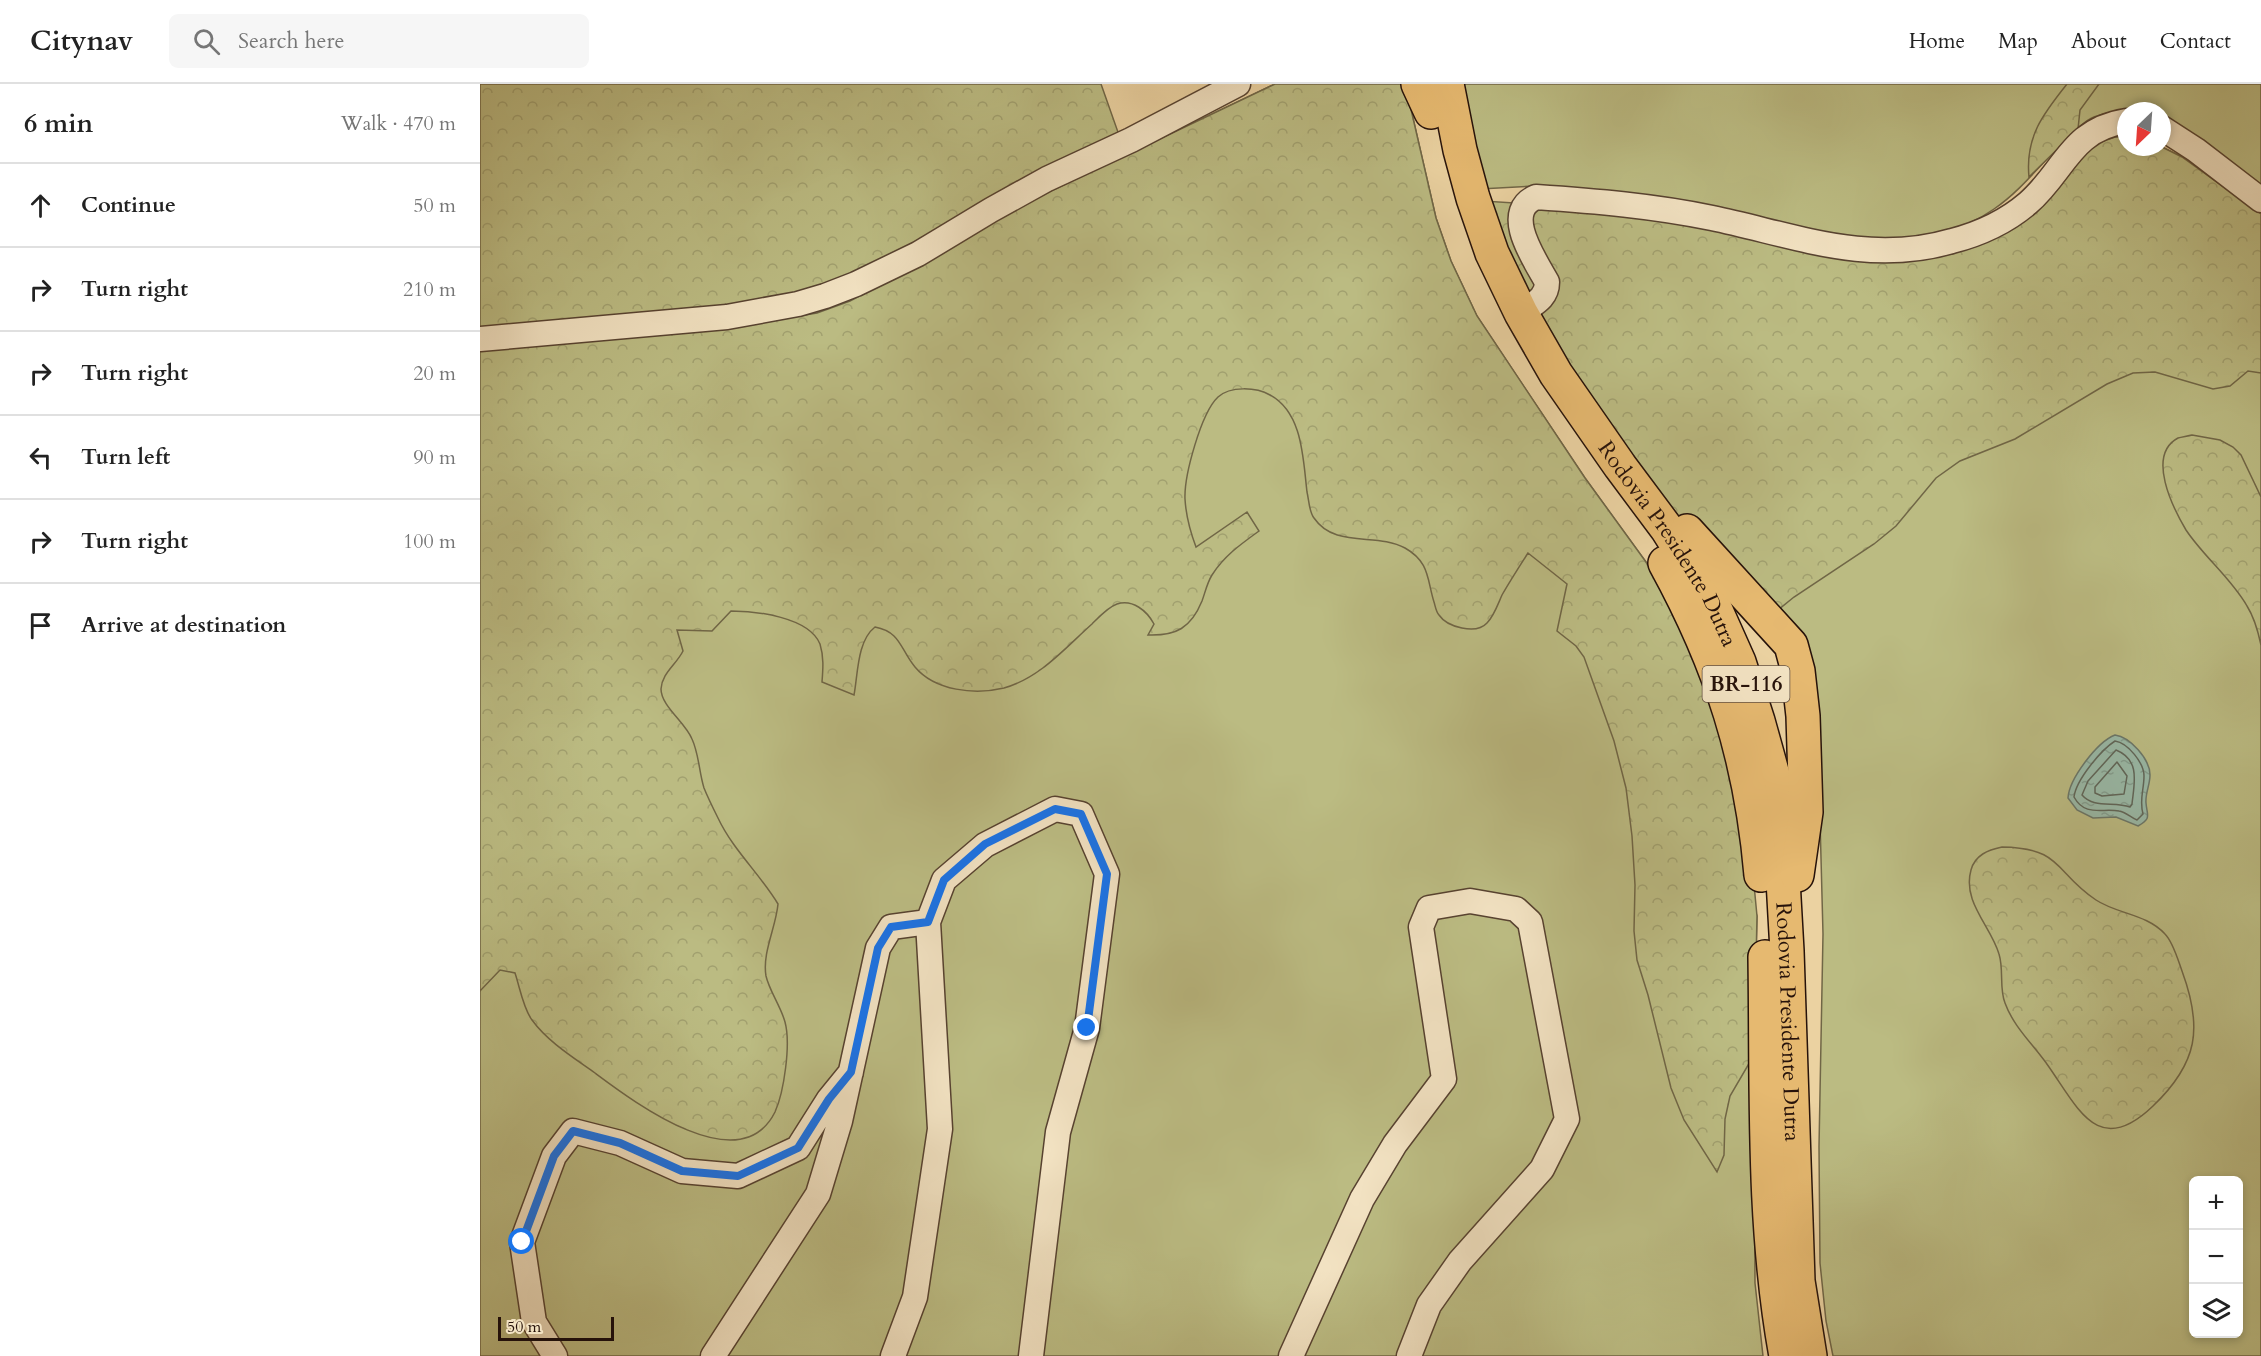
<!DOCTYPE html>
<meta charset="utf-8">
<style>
:root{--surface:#fff;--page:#f6f6f6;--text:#222;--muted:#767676;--line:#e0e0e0}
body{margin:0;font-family:Cardo,serif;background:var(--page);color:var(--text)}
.controls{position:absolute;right:18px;bottom:18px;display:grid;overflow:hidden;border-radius:9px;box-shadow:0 3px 9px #0003}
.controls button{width:54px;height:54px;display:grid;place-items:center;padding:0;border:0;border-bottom:2px solid var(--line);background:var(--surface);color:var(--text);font:30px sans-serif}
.compass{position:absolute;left:1637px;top:18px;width:54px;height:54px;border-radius:50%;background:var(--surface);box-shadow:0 3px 9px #0003;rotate:205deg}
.scale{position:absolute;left:18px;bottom:15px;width:116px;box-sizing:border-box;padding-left:6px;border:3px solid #26120a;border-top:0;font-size:16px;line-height:21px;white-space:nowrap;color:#26120a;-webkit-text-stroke:4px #f2e2c2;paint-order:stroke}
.stop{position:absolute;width:18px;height:18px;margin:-14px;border:4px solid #1a73e8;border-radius:50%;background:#fff}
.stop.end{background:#1a73e8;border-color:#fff;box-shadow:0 2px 6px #0008}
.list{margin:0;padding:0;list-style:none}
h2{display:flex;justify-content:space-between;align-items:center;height:78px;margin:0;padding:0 24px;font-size:26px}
h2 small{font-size:20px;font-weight:400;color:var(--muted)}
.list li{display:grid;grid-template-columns:39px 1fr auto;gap:18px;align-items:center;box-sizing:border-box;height:84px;padding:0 24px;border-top:2px solid var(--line)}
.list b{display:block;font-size:22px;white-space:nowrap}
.list em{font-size:20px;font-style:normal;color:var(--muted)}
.icon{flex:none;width:33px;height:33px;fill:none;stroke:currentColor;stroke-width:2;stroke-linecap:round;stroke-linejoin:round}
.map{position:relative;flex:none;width:1781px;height:1272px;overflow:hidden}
header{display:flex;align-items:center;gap:36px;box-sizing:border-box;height:84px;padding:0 30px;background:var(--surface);border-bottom:2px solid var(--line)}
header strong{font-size:28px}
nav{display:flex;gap:33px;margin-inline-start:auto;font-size:21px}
.search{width:420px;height:54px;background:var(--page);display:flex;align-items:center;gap:15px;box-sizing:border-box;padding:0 21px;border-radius:9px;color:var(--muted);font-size:22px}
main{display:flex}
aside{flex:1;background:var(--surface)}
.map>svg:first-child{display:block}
</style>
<header>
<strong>Citynav</strong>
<div class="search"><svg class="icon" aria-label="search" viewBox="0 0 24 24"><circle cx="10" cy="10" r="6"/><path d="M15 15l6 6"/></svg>Search here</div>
<nav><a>Home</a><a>Map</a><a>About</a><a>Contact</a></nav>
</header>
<main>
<aside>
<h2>6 min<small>Walk · 470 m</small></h2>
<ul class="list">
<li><svg class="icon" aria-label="ahead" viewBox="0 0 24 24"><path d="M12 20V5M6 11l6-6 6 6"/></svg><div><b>Continue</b></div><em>50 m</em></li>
<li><svg class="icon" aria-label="right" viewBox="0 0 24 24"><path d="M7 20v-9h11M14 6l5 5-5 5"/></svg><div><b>Turn right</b></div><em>210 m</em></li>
<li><svg class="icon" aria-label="right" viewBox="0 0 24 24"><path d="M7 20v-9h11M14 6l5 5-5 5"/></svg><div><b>Turn right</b></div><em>20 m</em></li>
<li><svg class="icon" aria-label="left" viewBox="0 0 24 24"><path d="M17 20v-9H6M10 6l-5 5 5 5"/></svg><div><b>Turn left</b></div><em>90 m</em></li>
<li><svg class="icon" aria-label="right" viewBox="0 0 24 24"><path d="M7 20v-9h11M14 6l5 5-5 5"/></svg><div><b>Turn right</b></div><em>100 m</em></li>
<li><svg class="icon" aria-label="arrive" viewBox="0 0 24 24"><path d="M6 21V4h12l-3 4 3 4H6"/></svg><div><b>Arrive at destination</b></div></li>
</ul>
</aside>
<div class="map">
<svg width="1781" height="1272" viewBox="0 0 1781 1272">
<defs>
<pattern id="forest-crowns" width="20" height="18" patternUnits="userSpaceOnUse" patternTransform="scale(1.5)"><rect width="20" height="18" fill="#bbbb82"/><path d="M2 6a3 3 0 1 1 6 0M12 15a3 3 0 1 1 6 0" fill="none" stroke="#a1a06f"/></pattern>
<pattern id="water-ripples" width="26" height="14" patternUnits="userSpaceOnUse" patternTransform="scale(1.5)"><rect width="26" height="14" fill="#98b8a6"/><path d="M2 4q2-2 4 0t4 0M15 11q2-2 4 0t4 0" fill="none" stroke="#839d8e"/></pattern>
</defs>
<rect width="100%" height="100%" fill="#ebd2a1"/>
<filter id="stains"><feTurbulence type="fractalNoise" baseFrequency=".00333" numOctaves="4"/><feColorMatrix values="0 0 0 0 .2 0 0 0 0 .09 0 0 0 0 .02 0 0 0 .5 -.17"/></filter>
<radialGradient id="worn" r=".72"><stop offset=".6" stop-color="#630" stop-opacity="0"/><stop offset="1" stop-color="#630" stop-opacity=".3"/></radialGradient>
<path fill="#bbbb82" stroke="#706646" stroke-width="1.5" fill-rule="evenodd" d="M795,0L927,8L956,134L971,177L997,232L1105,394L1166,478L1277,832L1274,947L1275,1199L1283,1272H0V264L295,236L337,229L370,217L406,198L523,130Z
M976,0H1781V103L1682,38V27C1660,27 1635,25 1614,33C1606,36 1602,41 1596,46C1567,71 1545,104 1514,125C1479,150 1437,155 1396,160L1053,102L1000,105Z
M1635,53H1646V63H1682L1702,73L1781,130V1272H1353L1346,1237L1340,1179L1339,1063L1343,850L1340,736L1328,600L1064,121L1461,168ZM1714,1096H1758V1250H1714Z"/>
<path fill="url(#forest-crowns)" stroke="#706646" stroke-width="1.5" d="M0,0H621L639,51L526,107L389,183L352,199L263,222L0,248Z
M795,0H922L927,8L956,134L971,177L997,232L1105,394L1166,478L1198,530L1226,585L1273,790L1277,832L1274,971L1250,1012L1245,1035L1244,1071L1237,1088L1204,1036L1191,1004L1168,911L1157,876L1154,847L1155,801L1152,752L1146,704L1134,657L1104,573L1096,562L1077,547L1087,500L1048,469C1039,483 1030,497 1022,511C1018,520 1014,532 1007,539C996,551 967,543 959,531C956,528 955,521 954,518C947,496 950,478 925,464C897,448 855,465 834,434C829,428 829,416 827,408C823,375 823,329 790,311C776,303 750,302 738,313C721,329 704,392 705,415C706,433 710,447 716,463L767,428L779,447C761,460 744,472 732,491C727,499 725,509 722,517C711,544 696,552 668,551L674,540C667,527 653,515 637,520C628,523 619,533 612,540C585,564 560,594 524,604C495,611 455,607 435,583C420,565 421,548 395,543C377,557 378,590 374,611L342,598C343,585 344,573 340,560C329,533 276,527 251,527L232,547L197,546L203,567C196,581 182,589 181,605C181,622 205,638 212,655C219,670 219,688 224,704C228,714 233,724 238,734C253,766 280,790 298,820C296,843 282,869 286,892C289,906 301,923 305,938C311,960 304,1008 295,1028C260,1098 154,1018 115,989C94,974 68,958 52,936C43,924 40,904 35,889L20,886L0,907V264L295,236L337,229L370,217L406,198L523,130Z
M1587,0H1619L1600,26L1598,45L1549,93C1545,53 1563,30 1587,0Z
M1635,53H1646V63H1682L1702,73L1781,130V289L1768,287L1750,302L1733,305L1675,288L1653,289L1627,300L1535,355L1480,377L1456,394L1416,442L1394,460L1314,513L1292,531L1178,412L1081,281L1004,117L1064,121L1461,168L1603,67L1621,58Z
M1712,351L1740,356L1753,363L1761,371L1781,413V561C1778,547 1774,533 1767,522C1751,494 1724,473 1706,446C1693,424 1666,371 1698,354C1702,353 1708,352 1712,351Z
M1522,763C1583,764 1574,788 1616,816C1637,830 1667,830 1685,850C1693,858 1698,876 1702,887C1723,944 1718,979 1673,1022C1619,1074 1599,1026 1569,983C1555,962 1534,944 1525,919C1519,904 1524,886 1519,870C1511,842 1482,818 1491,786C1495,771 1508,766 1522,763Z"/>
<path fill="url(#water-ripples)" stroke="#6a7668" stroke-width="1.5" d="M1635,651C1650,653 1670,675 1670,691C1670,701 1665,710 1666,719C1667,732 1672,734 1658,742L1636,733L1613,734L1597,726L1588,714C1589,695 1617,658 1635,651Z"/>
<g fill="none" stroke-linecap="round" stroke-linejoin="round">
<path stroke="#5f6558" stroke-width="1.5" d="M1635,657C1648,659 1664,679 1664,692C1664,706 1659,716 1663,730L1657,736C1651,734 1646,728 1639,727C1622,724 1605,733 1594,713C1596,696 1621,666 1635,657Z
M1636,666C1661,676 1654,700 1652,720L1650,723C1634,717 1614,725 1602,711L1608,697Z
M1637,678L1647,692L1644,710L1622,712L1615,709V703Z"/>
<g stroke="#574230" stroke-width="27">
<path id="minor" d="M1682,44L1716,66L1781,116
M1041,229C1053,220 1067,215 1067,198C1055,176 1021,128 1056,113C1115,117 1174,122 1232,134C1314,151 1387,182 1472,157C1499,150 1527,137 1548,119C1585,87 1590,46 1646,37
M0,255L247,233L318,220L345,212L376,200L438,170L511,126L567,95L651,56L758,0
M75,1272L54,1238L42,1158L74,1072L93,1047L140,1059L202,1087L258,1092L318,1064L349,1015L371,988
M233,1272L338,1110L360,1037L398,864L411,843L448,838
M413,1272L435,1213L460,1045L448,838L464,796L505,761L575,725L601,730L627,790L607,944L578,1048L551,1272
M811,1272L882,1115L915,1060L964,995L941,843L949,824L990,817L1036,825L1050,838L1087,1035L1062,1085L980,1177L949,1221L929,1272"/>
</g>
<g stroke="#26120a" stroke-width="36">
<g id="highway">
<path d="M938,0L951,28"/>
<path id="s1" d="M967,0L980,66L993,114L1012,169L1041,229L1076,290L1140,382L1187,445L1230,513L1259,578L1278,637L1293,691L1300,743L1307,867L1318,1197L1330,1272"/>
<path d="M1207,447L1311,561L1318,587L1323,632L1326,728L1317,791"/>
<path d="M1185,479C1241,581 1271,675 1281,791"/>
<path d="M1285,873C1287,1005 1282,1141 1306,1272"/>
</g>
</g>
<use href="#minor" stroke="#f2e2c2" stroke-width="24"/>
<use href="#highway" stroke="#e6b970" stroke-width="33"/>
</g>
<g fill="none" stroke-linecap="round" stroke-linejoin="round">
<path stroke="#1a73e8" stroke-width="8" d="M42,1158L74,1072L93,1047L140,1059L202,1087L258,1092L318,1064L349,1015L371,988L398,864L411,843L448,838L464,796L505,760L575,725L601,730L627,790L607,944"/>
</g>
<g text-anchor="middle" stroke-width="5" stroke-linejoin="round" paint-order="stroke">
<rect fill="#f2e2c2" stroke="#635041" stroke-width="1.5" x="1222.5" y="582" width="87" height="36" rx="4.5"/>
<g font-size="21" font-weight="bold" fill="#26120a">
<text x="1266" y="607">BR-116</text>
</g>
<g font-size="22" fill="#26120a" stroke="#f2e2c2">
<text dy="8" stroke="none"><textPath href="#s1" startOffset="516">Rodovia Presidente Dutra</textPath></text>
<text dy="8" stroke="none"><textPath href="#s1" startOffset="1020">Rodovia Presidente Dutra</textPath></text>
</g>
</g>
<rect width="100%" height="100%" filter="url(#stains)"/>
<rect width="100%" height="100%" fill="url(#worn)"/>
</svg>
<div class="controls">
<button>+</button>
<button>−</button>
<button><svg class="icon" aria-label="layers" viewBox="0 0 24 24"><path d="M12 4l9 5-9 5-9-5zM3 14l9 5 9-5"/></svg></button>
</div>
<svg class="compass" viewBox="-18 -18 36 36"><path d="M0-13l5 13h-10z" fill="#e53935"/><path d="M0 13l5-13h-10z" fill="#767676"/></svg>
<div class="scale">50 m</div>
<div class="stop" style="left:42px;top:1158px"></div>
<div class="stop end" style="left:607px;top:944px"></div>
</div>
</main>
